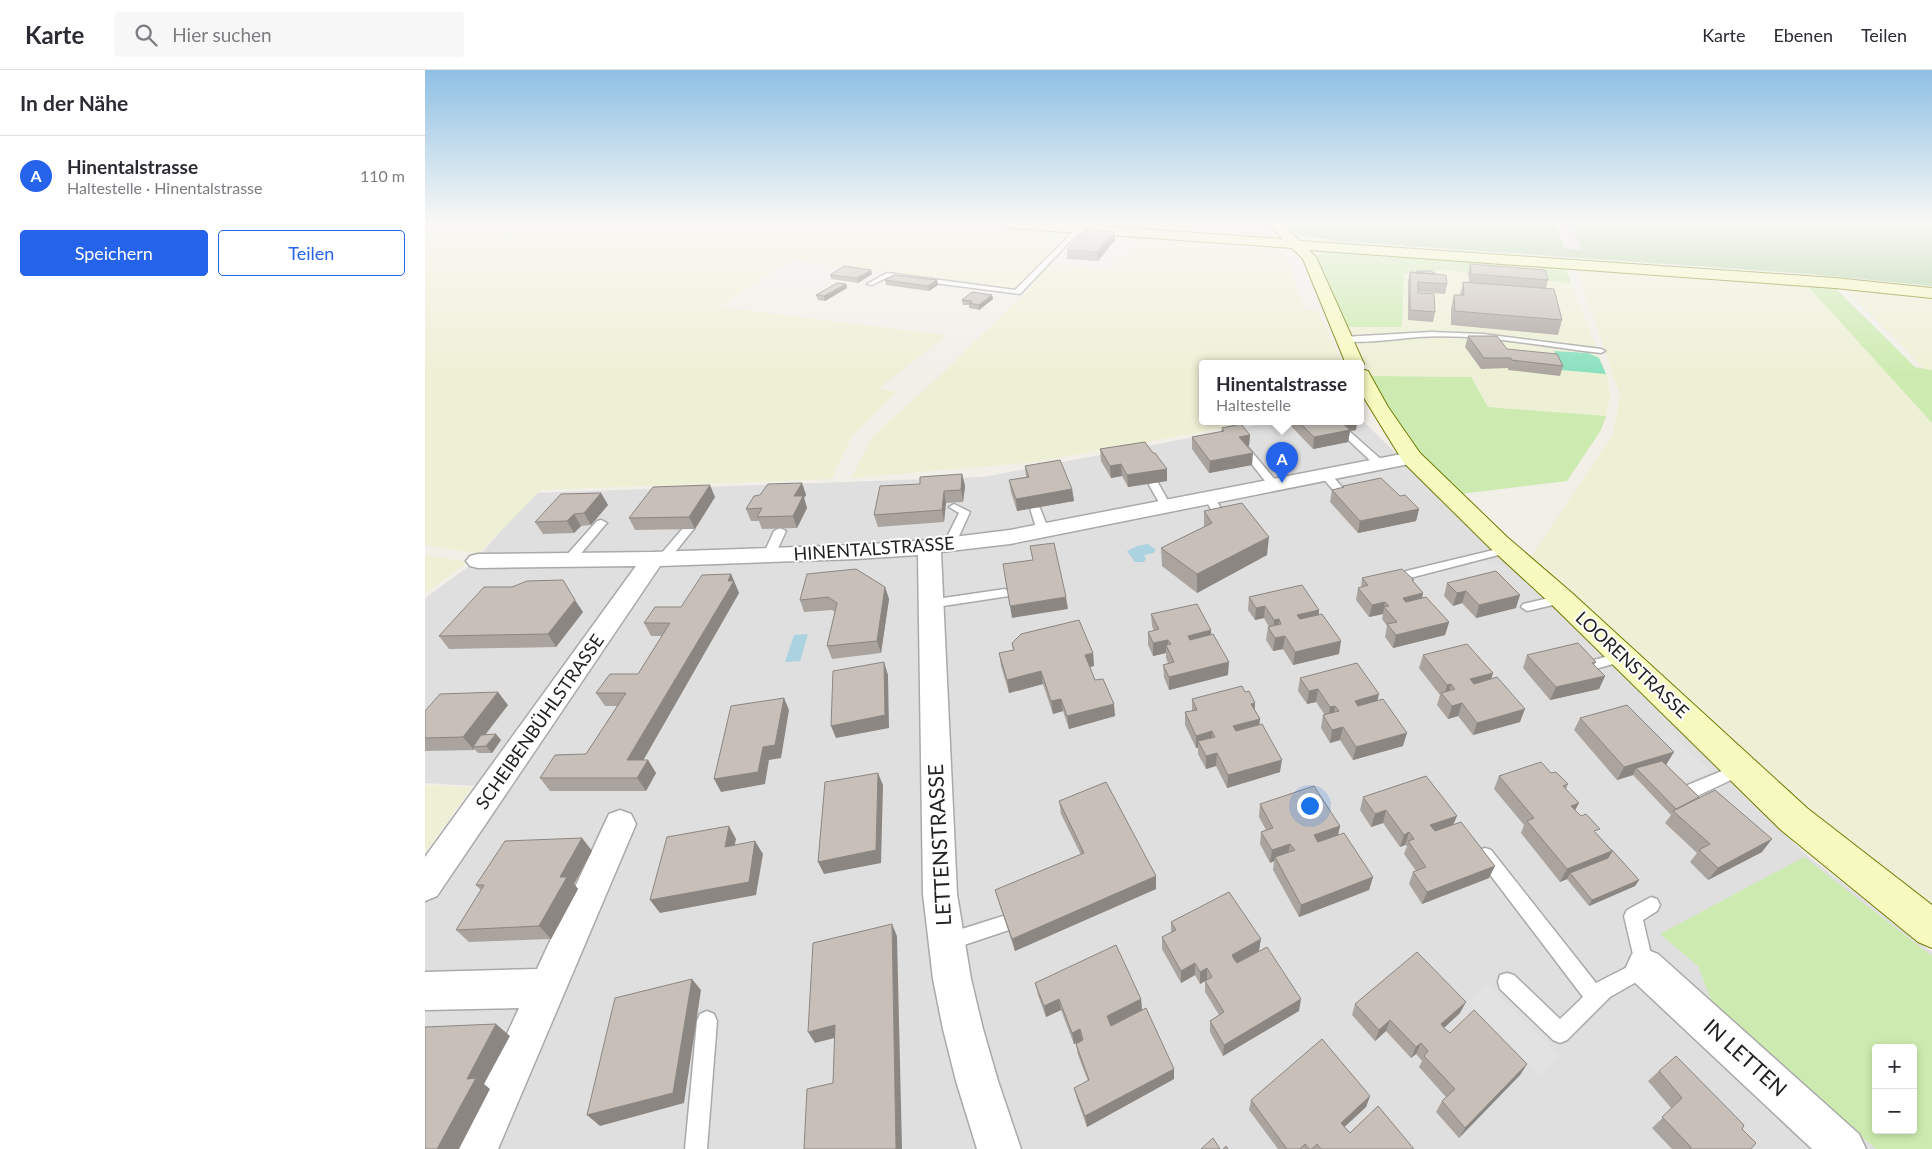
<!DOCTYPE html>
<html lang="de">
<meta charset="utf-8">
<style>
:root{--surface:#fff;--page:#f7f7f7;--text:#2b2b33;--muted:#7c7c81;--line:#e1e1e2;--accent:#2563eb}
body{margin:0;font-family:Lato,sans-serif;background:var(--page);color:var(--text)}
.controls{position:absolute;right:15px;bottom:15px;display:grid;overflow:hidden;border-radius:5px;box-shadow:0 2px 8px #0003}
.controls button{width:45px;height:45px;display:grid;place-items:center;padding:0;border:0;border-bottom:1px solid var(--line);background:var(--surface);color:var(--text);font:25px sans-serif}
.you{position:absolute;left:884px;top:735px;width:18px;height:18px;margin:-12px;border:4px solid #fff;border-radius:50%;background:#1a73e8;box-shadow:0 0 0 8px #1a73e833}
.badge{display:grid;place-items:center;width:32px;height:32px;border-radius:50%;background:var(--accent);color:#fff;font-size:16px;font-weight:700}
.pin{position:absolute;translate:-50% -41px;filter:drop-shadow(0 1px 2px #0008)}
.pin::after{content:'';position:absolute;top:26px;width:18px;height:15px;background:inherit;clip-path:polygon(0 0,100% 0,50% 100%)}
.popup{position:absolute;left:774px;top:290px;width:165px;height:65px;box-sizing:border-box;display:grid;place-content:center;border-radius:5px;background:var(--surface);filter:drop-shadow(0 1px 4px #0005);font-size:16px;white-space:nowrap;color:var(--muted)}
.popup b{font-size:19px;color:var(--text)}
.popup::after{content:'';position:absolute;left:50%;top:100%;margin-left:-10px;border:10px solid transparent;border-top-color:var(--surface)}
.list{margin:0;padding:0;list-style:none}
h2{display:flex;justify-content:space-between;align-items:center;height:65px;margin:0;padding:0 20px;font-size:21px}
h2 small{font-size:16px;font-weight:400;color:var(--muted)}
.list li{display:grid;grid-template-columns:32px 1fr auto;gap:15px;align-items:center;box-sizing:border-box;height:80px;padding:0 20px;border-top:1px solid var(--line)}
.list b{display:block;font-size:19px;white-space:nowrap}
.list p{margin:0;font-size:16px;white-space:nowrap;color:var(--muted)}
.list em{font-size:16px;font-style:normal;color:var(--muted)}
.actions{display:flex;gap:10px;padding:15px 20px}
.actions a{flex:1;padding:11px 0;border:1px solid var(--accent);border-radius:5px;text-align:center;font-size:18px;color:var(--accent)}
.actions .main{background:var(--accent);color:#fff}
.icon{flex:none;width:28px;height:28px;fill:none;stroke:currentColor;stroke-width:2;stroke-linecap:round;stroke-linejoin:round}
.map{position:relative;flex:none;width:1507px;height:1079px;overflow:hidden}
header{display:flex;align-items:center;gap:30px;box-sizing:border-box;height:70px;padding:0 25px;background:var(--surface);border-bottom:1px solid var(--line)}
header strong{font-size:24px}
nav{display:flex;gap:28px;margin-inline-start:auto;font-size:18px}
.search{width:350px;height:45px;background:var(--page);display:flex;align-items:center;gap:12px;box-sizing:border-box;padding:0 18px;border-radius:5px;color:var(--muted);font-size:19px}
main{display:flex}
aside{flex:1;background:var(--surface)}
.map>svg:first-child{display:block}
</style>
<header>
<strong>Karte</strong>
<div class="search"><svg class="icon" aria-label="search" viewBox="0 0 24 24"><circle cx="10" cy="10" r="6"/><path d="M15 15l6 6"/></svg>Hier suchen</div>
<nav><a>Karte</a><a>Ebenen</a><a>Teilen</a></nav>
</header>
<main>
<aside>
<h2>In der Nähe<small></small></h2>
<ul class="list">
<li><span class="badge">A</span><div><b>Hinentalstrasse</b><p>Haltestelle · Hinentalstrasse</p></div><em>110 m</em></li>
</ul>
<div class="actions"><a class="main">Speichern</a><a>Teilen</a></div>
</aside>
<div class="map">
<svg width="1507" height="1079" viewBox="0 0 1507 1079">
<rect width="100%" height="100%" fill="#f2efe9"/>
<path fill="#e0dfdf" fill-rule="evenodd" d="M936,349L1379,783L1507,882V1079H0V786L50,716L0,713V528L47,494L109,423L558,407L849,352H936ZM1451,978H1488V1060H1451Z"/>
<path fill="#eef0d5" d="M0,154H545L640,161L645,164L588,218L585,219L367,190L294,237L522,265L454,318L472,322L426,368L407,409L116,420L53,484L0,475Z
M677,154H840L848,164H818Z
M732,170L848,180L860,184L879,240H892L918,294H778V352H832L610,392L426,408L448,366L522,299L600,222L624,195L635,194L684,201L715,172Z
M1151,196L1380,213L1507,353V836L1366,729L1105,488L1188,364L1195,325Z
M1017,200L1146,213L1182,305L1185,327L1181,346L1063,337L1046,307L946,306L922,257H977L979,204Z
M1419,217L1507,226V300L1499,299Z
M0,485L43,492L0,524Z
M0,715L47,717L0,783Z"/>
<path fill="#cdebb0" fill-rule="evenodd" d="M904,181L1140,196L1146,213L1017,200L979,204L977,257H922L892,185Z
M1380,213L1408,216L1490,297L1507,300V353Z
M946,306L1046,307L1063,337L1181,346L1176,360L1142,411L1035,424L998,386L960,336Z
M1379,787L1507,886V1079H1451L1289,937L1273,896L1235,864ZM1451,978H1488V1060H1451Z"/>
<path fill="#add19e" d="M859,154H1507V216L1385,204L913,171L873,165Z"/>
<path fill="#88e0be" d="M1129,281L1163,283L1174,288L1181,304L1136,300Z"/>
<path fill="#e2e2e2" d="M1130,154H1145L1157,180L1140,179Z
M1058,491L1079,496L1083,500L1053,508L1040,496Z
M1247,664L1286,702L1253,713L1233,692L1229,669Z
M1062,914L1135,986L1116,1006L1043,931Z"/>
<path fill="#aad3df" d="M723,474L731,480L728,483L719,485L721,489L719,492H710L702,481L712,476Z
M383,564L375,591L360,592L369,565Z"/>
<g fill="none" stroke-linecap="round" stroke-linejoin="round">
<g stroke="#a9a9a9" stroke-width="3">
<path id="lane" d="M652,158L657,159L595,224L463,207L447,215L442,214L462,203L590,220Z
M1006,262L1058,264L1176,279L1180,281L1176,283C1116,276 1054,263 993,267C979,268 923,276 914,269L918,267Z
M920,359L923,360L959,392V396H951L917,364V360Z
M818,374L821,375L852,412L853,414L852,416H844L815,379V375Z
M900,401L904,402L923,424L924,426L923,428H915L896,406V402Z
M728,410L732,411L746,436L745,438H737L736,436L723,413Z
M784,424L788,425L805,453L803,455L799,456L795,455L779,427Z
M529,434L545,442L530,475L524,478L518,475L534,443L524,437Z
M610,435L615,438L624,461L622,463L618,464L612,461L605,438Z
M176,450L182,453L180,455L148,493H140L138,490L140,487L172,451Z
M263,456L269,459L267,461L243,491H235L233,488L235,485L259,457Z
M355,458L361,461L350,485L344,489L340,487L338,485L349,461Z
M1081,477L1087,480L1085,482L985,508L979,504L981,501Z
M580,519L586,523L584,526L505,538L499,534L505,530Z
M1137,525L1143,529L1141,532L1102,541L1096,537L1098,534Z
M1198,582L1203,584L1205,587L1203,590L1159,602L1154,600L1152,597L1154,594Z
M1316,693L1321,695L1324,699L1321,703L1270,727L1264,728L1258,727L1256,722L1258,717Z
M1060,778L1066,780L1171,913L1210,893L1199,846L1202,840L1226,827L1232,829L1235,835L1232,841L1218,850L1229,897L1227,903L1185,927L1142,970L1135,973L1128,970L1075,919L1073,912L1075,905L1082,903L1089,905L1135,949L1158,927L1054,790L1052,785L1054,780Z
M578,846L584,848L587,854L584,860L524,880L518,877L515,871L518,865Z
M282,941L289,944L292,951L282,1079H260L272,951L275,944Z"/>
</g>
<g stroke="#a9a9a9" stroke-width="3">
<path id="street" d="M987,382L994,384L997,388L994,392L585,474L516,482L532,824L546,909L558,959L573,1011L596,1079H552L531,1011L518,959L508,909L498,824L493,485L431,489L235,496L12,826L0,831V787L211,496L53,498L45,496L41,491L45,486L53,484L228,482L431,475L504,470L585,460Z
M195,740L206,744L211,754L73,1079H29L94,938L0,940V902L112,899L184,744Z
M1220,879L1233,884L1434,1064L1441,1079H1387L1207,910L1201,897L1207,884Z"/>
</g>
<g stroke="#707d05" stroke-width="2">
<path id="secondary" d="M578,154H644L858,169L843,154H857L875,171L1410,208L1507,218V228L1410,218L884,180L891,187L939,294L936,298V294H921L878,189L867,178L584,158Z
M936,299L943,301L963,337L995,383L1082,467L1147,523L1382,738L1507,835V878L1493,872L1356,760L1127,535L1064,477L979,393L936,323Z"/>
</g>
<use href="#lane" fill="#fff" fill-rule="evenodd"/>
<use href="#street" fill="#fff" fill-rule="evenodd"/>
<use href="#secondary" fill="#f7fabf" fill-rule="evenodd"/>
</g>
<path fill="#aba49e" d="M690,170L673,191L642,189V180Z
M1045,194L1123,210L1121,218L1137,250L1133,265L1026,255V239L1029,225H1035L1038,212H1044L1043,203Z
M446,200L447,204L433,213L406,209L405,205Z
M985,202L1022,214L1020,224L993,222V223L1010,242L1008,252L983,250V211Z
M460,210H512L513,215L504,221L461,215Z
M421,214L422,218L400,231L393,230L391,225Z
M567,225L568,229L554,240L544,238V235H538L537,230Z
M1043,266L1082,279L1138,296L1135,306L1083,300V298L1056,299L1040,277Z
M866,352H932L931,360L925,361L923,372L888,379L866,356Z
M797,358L825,365L824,376L822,377L827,395L784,403L767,379V367L796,362Z
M675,379L728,383L742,411L703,417L697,406L686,408L676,391Z
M600,396L647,419L649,431L592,441L586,422L584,410L601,407Z
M537,404L540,416L538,432L521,433L519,452L453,457L449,445Z
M377,413L381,425L379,428L382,438L372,458L337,459L334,451H326L321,439L335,425Z
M918,416L975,426L994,439L991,451L933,463L905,432L907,420L917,418Z
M176,423L183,435L166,455L156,456L149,463L118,464L110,452Z
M290,427L270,459L210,460L204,448Z
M779,441L842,485L772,523L737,496L736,478L779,457Z
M306,504L314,523L218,690H223L231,703L221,721H125L115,708L161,684L192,636H180L171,623L213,604L237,566H226L219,553L256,537Z
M937,508L989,512L998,523L997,528L1024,552L1020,565L968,578L960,567L962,556L957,549L958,544L944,547L931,530L933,518L936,517Z
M1022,513L1091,538L1051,548L1037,533L1028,536L1019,526Z
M87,517L158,542L131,577L24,579L14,566Z
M460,517L464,529L456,583L407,589L402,576L410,542L407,540L379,542L375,530Z
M824,527L894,540V545L914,584L868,595L858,579L848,581L841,570L843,557H844L839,548L830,550L823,540Z
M726,544L786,560V565L803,605L744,620L739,607L738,595L743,593L741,588V583L728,586L723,575V562L729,561L727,556Z
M587,573L668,583L669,596L665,597L670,610L690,646L644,659L638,641L628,644L618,614L584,623L576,596L574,583L588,580Z
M998,585L1066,609L1095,652L1048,665L1033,646L1023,649L1012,635L1015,625L994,598Z
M1102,585L1171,592L1169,595L1180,606L1174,619L1125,630L1098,598Z
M875,608L953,631L978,676L928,690L915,670L905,673L896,658L898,645H900L891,632L882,634L873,621Z
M820,622L830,633V640L835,649L834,655L855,702L802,718L791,696L781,699L773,684V678H771L760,655V642L767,641V629Z
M83,635L60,664L76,670L67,683H53L49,679V680L0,681V641Z
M1155,648L1241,695L1274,727L1337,782L1283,810L1265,792L1272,783L1240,753L1246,745L1208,705L1192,710L1149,660Z
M1126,703L1143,714L1141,719L1150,740L1214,810L1210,816L1164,836L1142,809L1135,812L1096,763L1099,755L1069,719L1074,706Z
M938,727L1028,755L1064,808L997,834L984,814L988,802L991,801L979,784L982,776L980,775L975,777L958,753L946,757L935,740Z
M634,731L731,806V819L590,881L574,833L570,820L656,785L636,744Z
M835,734L915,756L913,765L948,807L944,820L874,847L848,800L849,791L845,793L835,774L836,762L841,760L834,747Z
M157,768L167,781L149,814L153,819L126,869L44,872L31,860L56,820L51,815Z
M746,852L834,881L874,941L798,986L785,962V951L794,945L780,922V911L775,914L770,905L756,913L737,879V867L746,862Z
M610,913L716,929L717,940L749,999V1009L662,1057L652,1029L649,1018L663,1011L653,985L651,974L657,971L649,974L636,940L621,947L613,925Z
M930,934L1035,943L1019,958L1025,963L1102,994L1095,1005L1034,1068L1011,1042L1017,1031L1021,1027L994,997L997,991L991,984L986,988L961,961L950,971L927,945Z
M1234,1001L1317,1059L1326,1079H1247L1227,1058L1247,1039L1223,1011Z
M945,1026L941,1037L919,1057L925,1063L989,1079H853L824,1040L826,1030Z"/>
<path fill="#8b8681" d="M690,161V170L673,191L672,182Z
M446,200L447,204L433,213L432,208Z
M512,210L513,215L504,221L503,216Z
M421,214L422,218L400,231L399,226Z
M567,225L568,229L554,240V235Z
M916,352H932L931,360L925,361L923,372L888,379L889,367Z
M825,365L824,376L814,378V367Z
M828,383L827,395L784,403L785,391Z
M696,394L697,406L686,408L685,396Z
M742,399V411L703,417L702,405Z
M537,404L540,416L538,432L536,420Z
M377,413L381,425L379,428L382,438L372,458L368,446L369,426Z
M285,415L290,427L270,459L264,447Z
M647,419L649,431L592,441L591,429Z
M519,421L521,433L519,452L517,440Z
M176,423L183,435L166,455L159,443Z
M994,439L991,451L933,463L935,451Z
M149,444L156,456L149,463L142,451Z
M844,467L842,485L772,523V504Z
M306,504L314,523L211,703L202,690Z
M460,517L464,529L456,583L452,571Z
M1041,521L1037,533L1028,536L1032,523Z
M998,523L995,535L975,541L978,528Z
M1095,525L1091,538L1051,548L1054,535Z
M641,527L643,539L587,548L585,536Z
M150,530L158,542L131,577L123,564Z
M960,532L958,544L944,547L947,535Z
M840,536L839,548L830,550L831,538Z
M894,540L893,553L871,558L872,545Z
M854,549L853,562L848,563L849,550Z
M1024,552L1020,565L968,578L971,565Z
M786,560V573L763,578V566Z
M860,566L858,579L848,581L850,568Z
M743,570V581L741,575V583L728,586V573Z
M916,571L914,584L868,595L870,582Z
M668,583L669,596L661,598L660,585Z
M459,592L463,605L464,658L411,668L406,656Z
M804,592L803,605L744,620V607Z
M616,601L618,614L584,623L582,610Z
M1068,603L1064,616L1041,622L1045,609Z
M1180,606L1174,619L1125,630L1131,617Z
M1026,614L1023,626H1019L1022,615Z
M893,619L891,632L882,634L884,621Z
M73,622L83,635L51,677H48L49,679V680L38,667Z
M954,624L951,637L927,644L930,631Z
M359,628L364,640L356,688L344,690L340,714L296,722L289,709L338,677Z
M636,629L638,641L628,644L626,631Z
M830,633L829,646L826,634Z
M1037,633L1033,646L1023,649L1027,636Z
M689,634L690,646L644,659L642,646Z
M910,636L908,649L903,650L905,637Z
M1100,639L1095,652L1048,665L1052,653Z
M835,649L833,662L808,669V656Z
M918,657L915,670L905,673L907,660Z
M787,661V674L773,671V678H771V666Z
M982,663L978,676L928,690L931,677Z
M71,664L76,670L67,683L61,676Z
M1249,682L1241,695L1211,698L1208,705L1192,710L1199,697Z
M792,683L791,696L781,699V686Z
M223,690L231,703L221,721L212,708Z
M857,690L855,702L802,718L803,705Z
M453,703L458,715L456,793L399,804L393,792Z
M1154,733L1147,746L1146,736Z
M961,740L958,753L946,757L950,744Z
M1032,746L1027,758L1001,768L1005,755Z
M304,756L311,769L307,789L300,777Z
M915,756L912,769L887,778L889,765Z
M984,762L980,775L975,777L979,765Z
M157,768L167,781L149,814L153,819L126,869L114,856L135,807Z
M1347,769L1337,782L1283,810L1293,798Z
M330,771L338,784L331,825L235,843L225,830Z
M865,774L863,786L850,787L849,791L845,793L847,780Z
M1187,781L1180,794L1145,803L1142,809L1135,812L1142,799Z
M1070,796L1064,808L997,834L1002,822Z
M731,806V819L590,881L587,869Z
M948,807L944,820L874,847L876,835Z
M1214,810L1210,816L1164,836L1167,830Z
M467,854L472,866L477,1079H471Z
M836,869L834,881L806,897L807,885Z
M770,893V905L756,913V901Z
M782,898V910L775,914V902Z
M267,909L276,920L259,1033L175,1056L162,1045Z
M634,929L636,940L621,947L619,936Z
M716,929L717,941L683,958L682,946Z
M876,929L874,941L798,986L799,975Z
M1041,932L1035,943L1011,965L1016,954Z
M965,950L961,961L950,971L954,960Z
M71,954L85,966L59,1014L65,1019L34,1079H12L42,1009Z
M410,955L417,966L390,973L383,962Z
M655,959L657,971L649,974L647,963Z
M996,973L991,984L986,988L991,977Z
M1102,994L1095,1005L1034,1068L1040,1058Z
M749,999V1009L662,1057L660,1046Z
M945,1026L941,1037L913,1063L916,1053Z"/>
<path fill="#c7bfb8" stroke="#8b8681" d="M661,159L690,161L672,182L642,180Z
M1045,194L1120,200L1123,210L1046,204Z
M419,196L446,200L432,208L405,205Z
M992,201H1006L1011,204L990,203Z
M985,202L1021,205L1022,214L993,212V223L1009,224L1010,242L985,240Z
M469,205L512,210L503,216L460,210Z
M1038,212L1129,219L1137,250L1030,241L1029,225H1039Z
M412,213L421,214L399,226L391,225Z
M547,222L567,225L554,235L544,233L547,231L537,230Z
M1043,266H1072L1082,279L1132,284L1138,296L1086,290V288H1059Z
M874,352H916L925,360L889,367Z
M816,354L825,365L814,367L828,383L785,391L767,367L799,361L797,358Z
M720,372L728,383H730L742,399L702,405L696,394L685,396L675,379Z
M635,390L647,419L591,429L584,410L604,407L600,396Z
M537,404L536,420L519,421L517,440L449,445L455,416L495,414V407Z
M956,408L975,426L980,425L994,439L935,451L907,420L919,417L918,416Z
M377,413L369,426H378L368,446L332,447L337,438L321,439L329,426L335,425L343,414Z
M285,415L264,447L204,448L228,417Z
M176,423L159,443L149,444L142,451L110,452L136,424Z
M817,433L844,467L772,504L736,478L787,453L779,441Z
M629,473L641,527L585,536L578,494L608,490L605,476Z
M431,499L460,517L452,571L402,576L412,533L403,527L375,530L382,504Z
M977,499L989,510H987L998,523L978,528L979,530L981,532L1001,527L1024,552L971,565L962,554L972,552L959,537L964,536L960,532L947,535L933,518L943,515L937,508Z
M1071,501L1095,525L1054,535L1041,521L1032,523L1022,513Z
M306,504L303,511H309L202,690H223L212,708H115L130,685L161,684L201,623H171L185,604H213L245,553H219L230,537H256L277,505Z
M138,510L150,530L123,564L14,566L59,517H87L102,511Z
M877,515L894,540L872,545L875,549L897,544L916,571L870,582L860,566L850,568L843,557L856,554L854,549L849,550L840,536L831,538L824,527Z
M772,534L786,560L763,566L765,570L788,564L804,592L744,607L738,595L749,592L741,575L746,574L743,570L728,573L723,562L734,559L726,544Z
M654,550L668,583L660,585L670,610L678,609L689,634L642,646L636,629L626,631L616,601L582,610L574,583L589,580L587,573L596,564Z
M1153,573L1171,592L1167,593L1180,606L1131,617L1102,585Z
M1042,574L1068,603L1045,609L1049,614L1072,607L1100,639L1052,653L1037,633L1027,636L1016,623L1030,619L1026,614L1022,615L998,585Z
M459,592L460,645L406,656L408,601Z
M932,593L954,624L930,631L933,636L958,629L982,663L931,677L918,657L907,660L898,645L914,641L910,636L905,637L893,619L884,621L875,608Z
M817,616L820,622L824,621L830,633L826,634L835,649L808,656L811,661L837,654L857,690L803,705L792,683L781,686L773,671L790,667L787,661L771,666L760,642L772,640L767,629Z
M73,622L38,667L0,668V641L15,624Z
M359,628L350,675L338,677L333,702L289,709L306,636Z
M1202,635L1249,682L1199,697L1155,648Z
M71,664L61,676L48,677L56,665Z
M1237,691L1274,727L1251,739L1211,698Z
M1116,692L1126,703L1131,702L1143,714L1138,716L1154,733L1146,736L1156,746L1161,744L1175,759L1169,761L1187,781L1142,799L1102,751L1109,748L1074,706Z
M453,703L451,780L393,792L400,712Z
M1001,706L1032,746L1005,755L1010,761L1036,752L1070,796L1002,822L988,802L1001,797L983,771L989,769L987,766L984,762L979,765L961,740L950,744L938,727Z
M681,712L731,806L587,869L570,820L659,783L634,731Z
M889,716L915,756L889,765L893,772L919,763L948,807L876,835L850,787L870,780L865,774L847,780L836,762L848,758L835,734Z
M1290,720L1347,769L1293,798L1274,780L1285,774L1248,741Z
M304,756L300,777L330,771L324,812L225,830L242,767Z
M157,768L135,807H142L114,856L31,860L59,815H51L80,771Z
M1186,780H1187L1214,810L1167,830L1145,803L1183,788L1187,781Z
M804,822L836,869L807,885L809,889L812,893L842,877L876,929L799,975L785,951L799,942L780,911L787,907L785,903L782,898L775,902L770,893L756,901L737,867L751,860L746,852Z
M467,854L471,1079H379L382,1019L408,1013L410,955L383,962L388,873Z
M691,875L716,929L682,946L686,956L721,938L749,999L660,1046L649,1018L664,1010L651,974L658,970L655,959L647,963L634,929L619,936L610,913Z
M992,882L1041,932L1016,954L1020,959L1025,963L1049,940L1102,994L1040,1058L1017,1031L1030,1019L999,986L1003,981L996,973L991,977L965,950L954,960L930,934Z
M267,909L248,1023L162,1045L190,928Z
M71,954L42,1009L51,1008L12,1079H0V957Z
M897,969L945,1026L916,1053L925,1063L953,1036L989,1079H896L892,1074L887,1079H884L880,1074L875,1079H862L826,1030Z
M1251,986L1319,1055L1317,1059L1331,1073L1326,1079H1265L1266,1077L1237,1047L1257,1028L1234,1001Z
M788,1068L795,1079H776Z
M801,1076L803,1079H798Z"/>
<linearGradient id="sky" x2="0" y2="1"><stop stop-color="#8fc0e4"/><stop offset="0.5" stop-color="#f9f8f5"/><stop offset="1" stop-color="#f9f8f5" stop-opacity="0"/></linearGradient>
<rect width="1507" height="305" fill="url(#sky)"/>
<g text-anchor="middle" stroke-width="4" stroke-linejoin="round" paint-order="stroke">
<g font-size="18" fill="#222" stroke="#fff">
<text transform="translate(449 479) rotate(-4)" y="6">HINENTALSTRASSE</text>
<text transform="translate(1207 595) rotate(43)" y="6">LOORENSTRASSE</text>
<text transform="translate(115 652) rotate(-55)" y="6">SCHEIBENBÜHLSTRASSE</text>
</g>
<g font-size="21" fill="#222" stroke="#fff">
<text transform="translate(515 775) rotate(-93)" y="7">LETTENSTRASSE</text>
<text transform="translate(1320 988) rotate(42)" y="7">IN LETTEN</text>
</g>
</g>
</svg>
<div class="controls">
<button>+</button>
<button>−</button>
</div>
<div class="you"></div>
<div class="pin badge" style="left:857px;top:413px">A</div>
<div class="popup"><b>Hinentalstrasse</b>Haltestelle</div>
</div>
</main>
